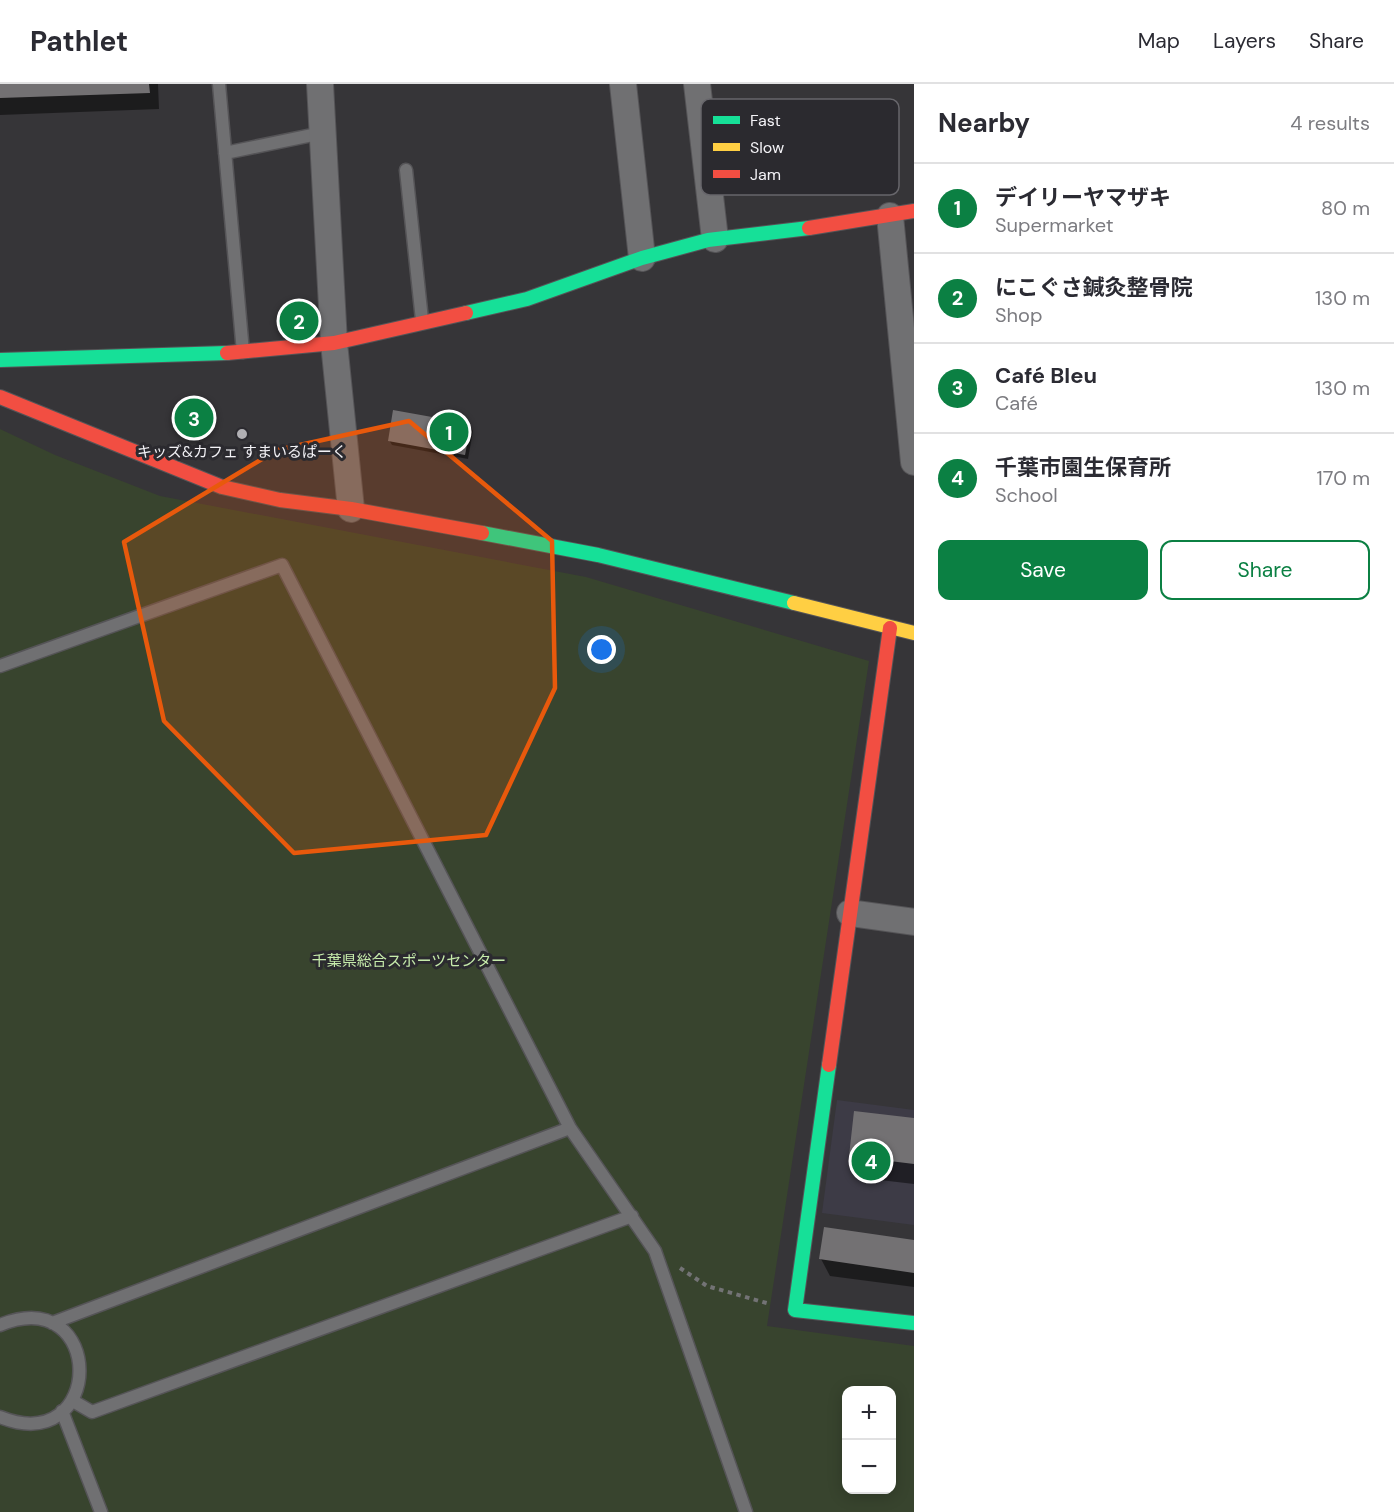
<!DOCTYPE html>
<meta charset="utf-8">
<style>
:root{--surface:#fff;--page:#f2f2f3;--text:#2b2b33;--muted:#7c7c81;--line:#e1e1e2;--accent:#0b8043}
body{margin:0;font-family:"DM Sans","Noto Sans JP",sans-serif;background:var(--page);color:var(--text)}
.controls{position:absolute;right:18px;bottom:18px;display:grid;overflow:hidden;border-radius:12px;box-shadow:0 3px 15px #0003}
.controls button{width:54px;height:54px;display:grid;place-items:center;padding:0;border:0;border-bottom:2px solid var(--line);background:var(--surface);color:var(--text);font:30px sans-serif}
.you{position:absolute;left:602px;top:566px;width:21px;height:21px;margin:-15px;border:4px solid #fff;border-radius:50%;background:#1a73e8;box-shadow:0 0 0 9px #1a73e833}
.badge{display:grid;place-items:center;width:39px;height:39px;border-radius:50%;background:var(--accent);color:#fff;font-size:20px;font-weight:700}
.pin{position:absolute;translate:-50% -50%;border:3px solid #fff;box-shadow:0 2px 6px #0006}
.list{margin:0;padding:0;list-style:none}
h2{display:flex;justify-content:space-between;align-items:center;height:78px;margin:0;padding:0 24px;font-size:26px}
h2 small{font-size:20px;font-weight:400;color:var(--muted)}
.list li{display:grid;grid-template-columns:39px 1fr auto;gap:18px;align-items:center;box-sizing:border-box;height:90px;padding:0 24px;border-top:2px solid var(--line)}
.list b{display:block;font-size:22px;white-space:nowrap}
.list p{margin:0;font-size:20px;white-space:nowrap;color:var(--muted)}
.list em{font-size:20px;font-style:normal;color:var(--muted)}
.actions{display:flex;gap:12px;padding:18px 24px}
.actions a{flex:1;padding:14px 0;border:2px solid var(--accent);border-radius:12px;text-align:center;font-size:21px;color:var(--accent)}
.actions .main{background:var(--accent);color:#fff}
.map{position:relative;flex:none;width:914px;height:1428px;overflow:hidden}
header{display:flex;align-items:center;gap:36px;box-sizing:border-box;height:84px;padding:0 30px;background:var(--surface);border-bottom:2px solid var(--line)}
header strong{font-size:28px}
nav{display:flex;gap:33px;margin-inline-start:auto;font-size:21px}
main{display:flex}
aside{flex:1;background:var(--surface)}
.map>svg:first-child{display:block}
</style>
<header>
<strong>Pathlet</strong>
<nav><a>Map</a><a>Layers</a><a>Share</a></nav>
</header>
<main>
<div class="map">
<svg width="914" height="1428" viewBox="0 0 914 1428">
<rect width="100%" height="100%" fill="#363538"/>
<path fill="#3d3b46" d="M837,1016L914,1026V1141L822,1129Z"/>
<path fill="#38442e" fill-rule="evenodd" d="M0,345L55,371L160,412L586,493L869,577L767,1242L914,1262V1428H0ZM846,1306H892V1406H846Z"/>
<path fill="#0007" d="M0,0H158L159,25L0,31Z
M470,342L473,347L468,375L392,361L389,356Z
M914,1036V1100L863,1094L850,1072Z
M914,1157V1203L830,1192L821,1175Z"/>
<path fill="#737173" d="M0,0H149L150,9L0,14Z
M393,326L471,340L465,371L388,357Z
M854,1027L914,1034V1080L849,1072Z
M824,1143L914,1156V1189L819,1175Z"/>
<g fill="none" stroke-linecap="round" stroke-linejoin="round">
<g stroke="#555457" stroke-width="15">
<path id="lane" d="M219,0L243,268
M225,69L322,49
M406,86L422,236
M0,582L282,481L570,1044L655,1167L746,1428
M52,1239L570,1044
M0,1241C106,1198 106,1375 0,1333
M73,1317L92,1328L632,1132
M62,1327L101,1428"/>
</g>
<g stroke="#555457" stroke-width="28">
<path id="street" d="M320,0L334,259L351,425
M623,0L642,174
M697,0L715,155
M890,132L914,378
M850,829L914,838"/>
</g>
<g stroke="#555457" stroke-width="16">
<path id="fast" d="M466,229L527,215L642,174L708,156L809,144
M0,276L227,269
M482,449L598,471L794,519
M829,981L795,1226L914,1239"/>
</g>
<g stroke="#555457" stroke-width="16">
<path id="slow" d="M794,519L914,549"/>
</g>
<g stroke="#555457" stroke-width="16">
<path id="jam" d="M809,144L914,127
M227,269L334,259L466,229
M0,313L222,403L280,416L351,425L482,449
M829,981L890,544"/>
</g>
<path stroke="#737375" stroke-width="4" stroke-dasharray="4.5 4.5" stroke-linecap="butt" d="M680,1184L707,1202L770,1220"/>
<use href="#lane" stroke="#707072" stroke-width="12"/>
<use href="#street" stroke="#707072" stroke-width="26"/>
<use href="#fast" stroke="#16e098" stroke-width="14"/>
<use href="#slow" stroke="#ffcf43" stroke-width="14"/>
<use href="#jam" stroke="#f24e42" stroke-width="14"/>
</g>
<path fill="#e8590c" fill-opacity="0.2" stroke="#e8590c" stroke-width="4.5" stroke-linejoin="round" d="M409,337L552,457L555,604L486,751L294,769L164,637L124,458L277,366Z"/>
<circle fill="#b1b0b4" stroke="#2b2a2f" stroke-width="2" cx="242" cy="350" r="6"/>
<g text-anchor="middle" stroke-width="6" stroke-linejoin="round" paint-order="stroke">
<g font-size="15" fill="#f3f2f6" stroke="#2b2a2f">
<text x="242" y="373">キッズ&amp;カフェ すまいるぱーく</text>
</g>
<g font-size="15" fill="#c6ebab" stroke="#2b2a2f">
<text x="409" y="882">千葉県総合スポーツセンター</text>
</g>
</g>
<rect x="701" y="15" width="198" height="96" rx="9" fill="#2b2a2f" stroke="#67666b" stroke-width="1.5"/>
<rect x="713" y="32" width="27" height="8" fill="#16e098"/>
<rect x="713" y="59" width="27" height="8" fill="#ffcf43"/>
<rect x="713" y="86" width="27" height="8" fill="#f24e42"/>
<g font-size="16" fill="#f3f2f6">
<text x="750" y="42">Fast</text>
<text x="750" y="69">Slow</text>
<text x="750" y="96">Jam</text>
</g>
</svg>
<div class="controls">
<button>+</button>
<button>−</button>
</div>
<div class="you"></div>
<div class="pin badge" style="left:449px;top:348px">1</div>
<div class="pin badge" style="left:299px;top:237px">2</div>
<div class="pin badge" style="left:194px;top:334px">3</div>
<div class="pin badge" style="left:871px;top:1077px">4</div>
</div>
<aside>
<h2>Nearby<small>4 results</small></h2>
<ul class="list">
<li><span class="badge">1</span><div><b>デイリーヤマザキ</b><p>Supermarket</p></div><em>80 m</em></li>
<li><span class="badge">2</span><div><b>にこぐさ鍼灸整骨院</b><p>Shop</p></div><em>130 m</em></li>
<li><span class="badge">3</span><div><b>Café Bleu</b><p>Café</p></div><em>130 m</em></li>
<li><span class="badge">4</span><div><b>千葉市園生保育所</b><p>School</p></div><em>170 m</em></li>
</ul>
<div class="actions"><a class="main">Save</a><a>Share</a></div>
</aside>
</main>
